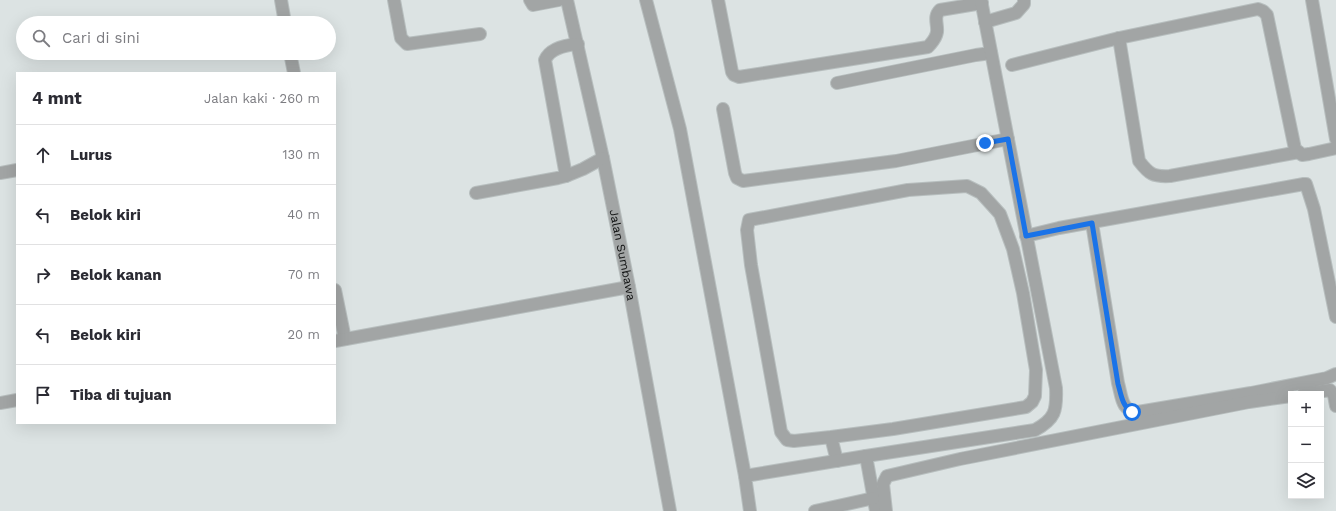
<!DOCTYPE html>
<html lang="id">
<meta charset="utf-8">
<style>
:root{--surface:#fff;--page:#f7f7f7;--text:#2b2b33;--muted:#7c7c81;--line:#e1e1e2}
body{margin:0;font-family:"Work Sans",sans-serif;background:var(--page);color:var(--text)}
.controls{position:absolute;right:12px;bottom:12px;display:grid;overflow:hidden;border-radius:0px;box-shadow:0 4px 16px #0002}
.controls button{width:36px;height:36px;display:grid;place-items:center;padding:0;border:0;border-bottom:1px solid var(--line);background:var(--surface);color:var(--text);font:20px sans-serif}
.stop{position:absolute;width:12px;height:12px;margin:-9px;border:3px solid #1a73e8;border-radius:50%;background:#fff}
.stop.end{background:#1a73e8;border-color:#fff;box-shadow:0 1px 4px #0008}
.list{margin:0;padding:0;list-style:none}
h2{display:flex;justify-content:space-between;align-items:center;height:52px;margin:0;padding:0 16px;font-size:17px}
h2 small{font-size:13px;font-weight:400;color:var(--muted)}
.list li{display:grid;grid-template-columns:26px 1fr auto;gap:12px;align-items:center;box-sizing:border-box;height:60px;padding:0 16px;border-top:1px solid var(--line)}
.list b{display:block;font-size:15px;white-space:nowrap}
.list em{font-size:13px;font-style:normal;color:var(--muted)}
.icon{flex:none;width:22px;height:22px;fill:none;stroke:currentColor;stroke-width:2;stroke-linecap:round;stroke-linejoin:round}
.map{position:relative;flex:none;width:1336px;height:511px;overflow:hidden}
.search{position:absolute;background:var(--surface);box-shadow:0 4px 16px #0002;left:16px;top:16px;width:320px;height:44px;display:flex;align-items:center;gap:10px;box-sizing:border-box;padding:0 14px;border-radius:22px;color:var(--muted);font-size:15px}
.panel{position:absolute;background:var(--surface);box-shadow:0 4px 16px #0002;left:16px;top:72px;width:320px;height:352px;border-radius:0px}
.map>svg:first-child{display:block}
</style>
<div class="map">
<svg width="1336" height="511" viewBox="0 0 1336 511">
<rect width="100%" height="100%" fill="#dce3e3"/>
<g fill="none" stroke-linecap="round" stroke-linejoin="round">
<g stroke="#b7bebe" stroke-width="14">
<g id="minor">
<path d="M281,0L285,23"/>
<path d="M394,0L401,38L407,44L480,34"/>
<path d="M530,0L533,5L559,0"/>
<path id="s1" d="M567,0L603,158L629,287L670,511"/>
<path d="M646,0L680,129L745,476"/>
<path d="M718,0L732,72L734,75L739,77L928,47C932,42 936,39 937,32C938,24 933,17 940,10L982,3"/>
<path d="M1312,0L1336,139"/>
<path d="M985,22L1016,13L1024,4V0"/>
<path d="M1119,38L1139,161C1149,174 1153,177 1170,176L1299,152"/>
<path d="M290,53L294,73"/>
<path d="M1012,65L1119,38L1258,9L1263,11L1267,15L1295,149L1302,155L1309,154L1336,148"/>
<path d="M837,83L976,55L991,53"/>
<path d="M723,109L735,173L737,178L743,181L896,161L1008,139"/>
<path d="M0,173L17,170"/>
<path d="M566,176L583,169L603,158"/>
<path d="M476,193L558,178L566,176L545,60C550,48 566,45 578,44"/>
<path d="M1092,223L1118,383C1122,397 1121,411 1138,412L1251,393L1327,378L1336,374"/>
<path d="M1026,236L1059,228L1304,184H1306L1314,209L1336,317"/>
<path d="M335,290L345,339"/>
<path d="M335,341L629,287"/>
<path d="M1303,394L1330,390L1334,395L1336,406"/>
<path d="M0,403L17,400"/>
<path d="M831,437L893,429L1026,407L1032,402L1035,396L1036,370L1023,293L1013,249L1000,214L981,193L967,186L908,190L749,220L747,230L751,265L781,432L787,440L794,441L831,437L837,461"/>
<path d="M866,456L876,511"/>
<path d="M750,511L745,476L866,456L1035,430C1055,419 1057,411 1056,388L981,0"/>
<path d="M815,511L874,498"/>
<path d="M886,511L883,484L887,476L960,459L1249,402L1291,396"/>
</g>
</g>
<use href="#minor" stroke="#a2a5a5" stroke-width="12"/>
</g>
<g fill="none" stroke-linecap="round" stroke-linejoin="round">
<path stroke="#1a73e8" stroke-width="5" d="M985,143L1008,139L1026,236L1092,223L1118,384C1121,394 1122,406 1132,412"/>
</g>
<g text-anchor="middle" stroke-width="3.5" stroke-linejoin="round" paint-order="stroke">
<g font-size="12" fill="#111313" stroke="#dce3e3">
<text dy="4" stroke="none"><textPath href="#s1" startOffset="261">Jalan Sumbawa</textPath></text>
</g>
</g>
</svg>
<div class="controls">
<button>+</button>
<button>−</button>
<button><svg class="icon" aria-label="layers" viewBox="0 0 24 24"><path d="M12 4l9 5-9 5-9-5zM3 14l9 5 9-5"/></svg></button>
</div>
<div class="stop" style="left:1132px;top:412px"></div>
<div class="stop end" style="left:985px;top:143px"></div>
<div class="search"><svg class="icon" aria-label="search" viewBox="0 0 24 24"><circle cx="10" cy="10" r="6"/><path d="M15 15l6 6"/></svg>Cari di sini</div>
<section class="panel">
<h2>4 mnt<small>Jalan kaki · 260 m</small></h2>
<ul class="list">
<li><svg class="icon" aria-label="ahead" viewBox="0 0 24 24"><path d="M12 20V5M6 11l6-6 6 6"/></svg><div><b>Lurus</b></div><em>130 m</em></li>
<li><svg class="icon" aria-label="left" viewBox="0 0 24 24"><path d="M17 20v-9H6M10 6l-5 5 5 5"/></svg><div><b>Belok kiri</b></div><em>40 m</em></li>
<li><svg class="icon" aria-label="right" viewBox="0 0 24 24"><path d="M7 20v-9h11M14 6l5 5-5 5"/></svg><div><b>Belok kanan</b></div><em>70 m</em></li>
<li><svg class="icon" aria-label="left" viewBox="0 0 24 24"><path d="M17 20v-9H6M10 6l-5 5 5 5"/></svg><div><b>Belok kiri</b></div><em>20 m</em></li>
<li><svg class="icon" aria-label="arrive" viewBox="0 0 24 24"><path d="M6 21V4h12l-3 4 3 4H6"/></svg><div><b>Tiba di tujuan</b></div></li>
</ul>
</section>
</div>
